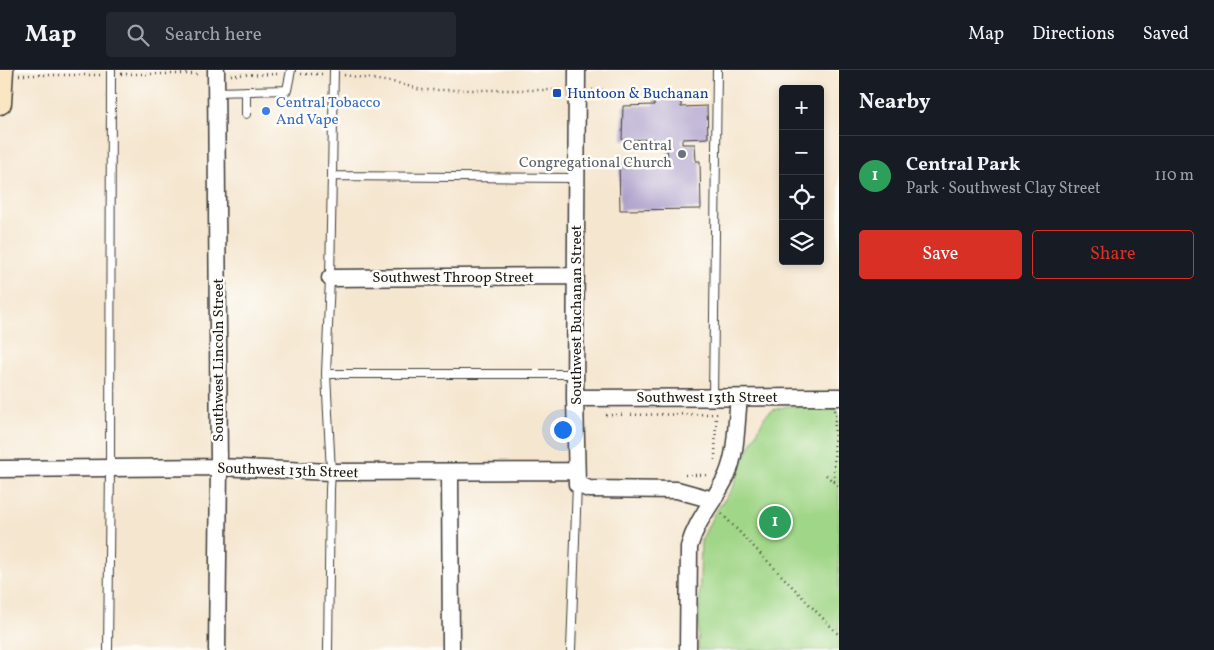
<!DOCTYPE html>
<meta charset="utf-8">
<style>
:root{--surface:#171b24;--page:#242831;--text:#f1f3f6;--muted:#9ea1a6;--line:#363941;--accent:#d93025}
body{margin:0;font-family:Vollkorn,serif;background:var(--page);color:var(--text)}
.controls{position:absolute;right:15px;top:15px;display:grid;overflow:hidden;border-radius:5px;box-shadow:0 2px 8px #0003}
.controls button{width:45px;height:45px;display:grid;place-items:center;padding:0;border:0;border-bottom:1px solid var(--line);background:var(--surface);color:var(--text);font:25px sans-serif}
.you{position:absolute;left:562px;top:359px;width:18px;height:18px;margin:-12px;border:4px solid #fff;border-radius:50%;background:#1a73e8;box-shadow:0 0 0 8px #1a73e833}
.badge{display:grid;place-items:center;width:32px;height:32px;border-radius:50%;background:var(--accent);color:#fff;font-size:16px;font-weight:700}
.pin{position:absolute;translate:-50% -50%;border:2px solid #fff;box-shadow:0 1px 5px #0006}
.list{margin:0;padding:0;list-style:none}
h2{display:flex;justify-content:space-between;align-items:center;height:65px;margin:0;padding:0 20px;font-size:21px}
h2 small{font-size:16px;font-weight:400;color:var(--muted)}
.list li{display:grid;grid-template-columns:32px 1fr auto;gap:15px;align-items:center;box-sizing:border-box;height:80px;padding:0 20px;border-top:1px solid var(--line)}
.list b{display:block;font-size:19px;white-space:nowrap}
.list p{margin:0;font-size:16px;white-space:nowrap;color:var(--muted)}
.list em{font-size:16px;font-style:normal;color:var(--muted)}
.actions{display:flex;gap:10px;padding:15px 20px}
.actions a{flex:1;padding:11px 0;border:1px solid var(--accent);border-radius:5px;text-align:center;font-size:18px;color:var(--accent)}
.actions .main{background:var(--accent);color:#fff}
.icon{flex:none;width:28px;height:28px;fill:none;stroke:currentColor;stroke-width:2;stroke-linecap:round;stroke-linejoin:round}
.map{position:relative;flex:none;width:839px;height:580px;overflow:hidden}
header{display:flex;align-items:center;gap:30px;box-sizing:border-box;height:70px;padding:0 25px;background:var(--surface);border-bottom:1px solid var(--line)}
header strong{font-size:24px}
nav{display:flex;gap:28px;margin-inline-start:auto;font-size:18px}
.search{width:350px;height:45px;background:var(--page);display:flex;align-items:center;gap:12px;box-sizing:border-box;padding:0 18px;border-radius:5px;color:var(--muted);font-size:19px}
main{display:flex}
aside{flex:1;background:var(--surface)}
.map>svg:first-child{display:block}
</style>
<header>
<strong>Map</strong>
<div class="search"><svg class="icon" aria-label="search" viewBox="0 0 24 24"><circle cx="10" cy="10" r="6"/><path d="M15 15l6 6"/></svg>Search here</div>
<nav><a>Map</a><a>Directions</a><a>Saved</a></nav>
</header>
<main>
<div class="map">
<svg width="839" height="580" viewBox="0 0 839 580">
<rect width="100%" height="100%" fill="#fdfcf7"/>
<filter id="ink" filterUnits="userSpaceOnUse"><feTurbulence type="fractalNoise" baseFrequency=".02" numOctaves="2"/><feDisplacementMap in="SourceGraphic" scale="10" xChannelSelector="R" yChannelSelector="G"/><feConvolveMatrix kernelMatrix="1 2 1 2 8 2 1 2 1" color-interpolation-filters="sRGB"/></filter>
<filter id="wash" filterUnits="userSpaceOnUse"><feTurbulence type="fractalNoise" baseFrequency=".0096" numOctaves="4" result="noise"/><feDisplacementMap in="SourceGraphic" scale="20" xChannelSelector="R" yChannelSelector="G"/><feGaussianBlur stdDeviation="1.12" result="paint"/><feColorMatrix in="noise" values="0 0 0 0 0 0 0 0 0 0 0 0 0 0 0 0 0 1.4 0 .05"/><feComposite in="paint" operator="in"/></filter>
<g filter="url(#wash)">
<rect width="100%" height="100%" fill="#f5e6cf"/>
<path fill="#a0d687" stroke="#5e7952" d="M787,336L837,338L839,345V580H698L701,471L714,444L733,418L742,392L765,346L773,340Z"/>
<g id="blocks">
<path fill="#ac9ecb" d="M655,26H681V37L707,36L708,68L682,69V74H695L696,91H700L701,139L620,140L619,92L668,91L667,77H656L655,69L622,70L623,36L654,35Z"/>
</g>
</g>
<g filter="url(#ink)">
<use href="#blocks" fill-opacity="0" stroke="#3d3a37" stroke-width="1"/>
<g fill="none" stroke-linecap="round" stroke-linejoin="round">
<g stroke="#3d3a37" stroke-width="10">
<path id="lane" d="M216,22L287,20L291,0
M246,44V21
M332,106L576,108
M326,304H576
M713,328L717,0
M108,580L110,398L111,0
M328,580L330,419L331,402L326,304L330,208L334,0
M571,580L577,414"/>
</g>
<g stroke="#3d3a37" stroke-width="19">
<path id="street" d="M216,0L219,397L217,580
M577,0L575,328L577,414L589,419L677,420L713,430
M330,208L576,206
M575,328L839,327
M0,399L219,397L331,402L576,401
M450,402L451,580
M688,580L689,477C697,448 715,431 727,405C737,382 736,352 739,328"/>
</g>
<g stroke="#3d3a37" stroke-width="25">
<path id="secondary" d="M0,33L2,0"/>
</g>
<path stroke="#3d3a37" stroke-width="2.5" stroke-dasharray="1 4" stroke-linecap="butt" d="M121,4H201
M301,4H323
M19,5H101
M231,5L281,4
M344,5L398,13L421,20H562
M592,20H605
M606,345L716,344L715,390
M685,405H710
M826,405L839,417
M834,411L835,340
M722,444L839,565"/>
<use href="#lane" stroke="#fff" stroke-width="8"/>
<use href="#street" stroke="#fff" stroke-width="16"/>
<use href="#secondary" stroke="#fbe6c4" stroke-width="22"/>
</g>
</g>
<rect fill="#1a4fb4" stroke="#fdfcf7" stroke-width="2" x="552" y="18" width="10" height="10" rx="2.5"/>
<circle fill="#3f7fe0" stroke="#fdfcf7" stroke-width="2" cx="266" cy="41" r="5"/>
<circle fill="#6b7280" stroke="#fdfcf7" stroke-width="2" cx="682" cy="84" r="5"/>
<g text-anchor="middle" stroke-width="5" stroke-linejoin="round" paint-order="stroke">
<g font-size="15" fill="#164399" stroke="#fdfcf7" text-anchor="start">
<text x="567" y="28">Huntoon &amp; Buchanan</text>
</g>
<g font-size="15" fill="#366cbe" stroke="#fdfcf7" text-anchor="start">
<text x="276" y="37">Central Tobacco<tspan x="276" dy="17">And Vape</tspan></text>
</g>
<g font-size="15" fill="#5b616d" stroke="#fdfcf7" text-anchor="end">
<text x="672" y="80">Central<tspan x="672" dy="17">Congregational Church</tspan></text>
</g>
<g font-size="15" fill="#1c1c1c" stroke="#fdfcf7">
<text x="453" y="212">Southwest Throop Street</text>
<text transform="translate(576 245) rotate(-90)" y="5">Southwest Buchanan Street</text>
<text transform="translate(218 290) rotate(-90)" y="5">Southwest Lincoln Street</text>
<text x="707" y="332">Southwest 13th Street</text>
<text transform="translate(288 400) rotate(2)" y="5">Southwest 13th Street</text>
</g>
</g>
</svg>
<div class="controls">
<button>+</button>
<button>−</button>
<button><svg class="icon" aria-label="locate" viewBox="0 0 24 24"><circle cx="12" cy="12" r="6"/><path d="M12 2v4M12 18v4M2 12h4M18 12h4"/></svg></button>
<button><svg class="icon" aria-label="layers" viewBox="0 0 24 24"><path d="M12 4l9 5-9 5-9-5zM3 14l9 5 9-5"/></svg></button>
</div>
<div class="you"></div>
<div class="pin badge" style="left:775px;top:452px;background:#2e9e5b">1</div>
</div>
<aside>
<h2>Nearby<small></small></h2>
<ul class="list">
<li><span class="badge" style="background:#2e9e5b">1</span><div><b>Central Park</b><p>Park · Southwest Clay Street</p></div><em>110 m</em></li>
</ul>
<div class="actions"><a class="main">Save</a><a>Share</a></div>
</aside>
</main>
